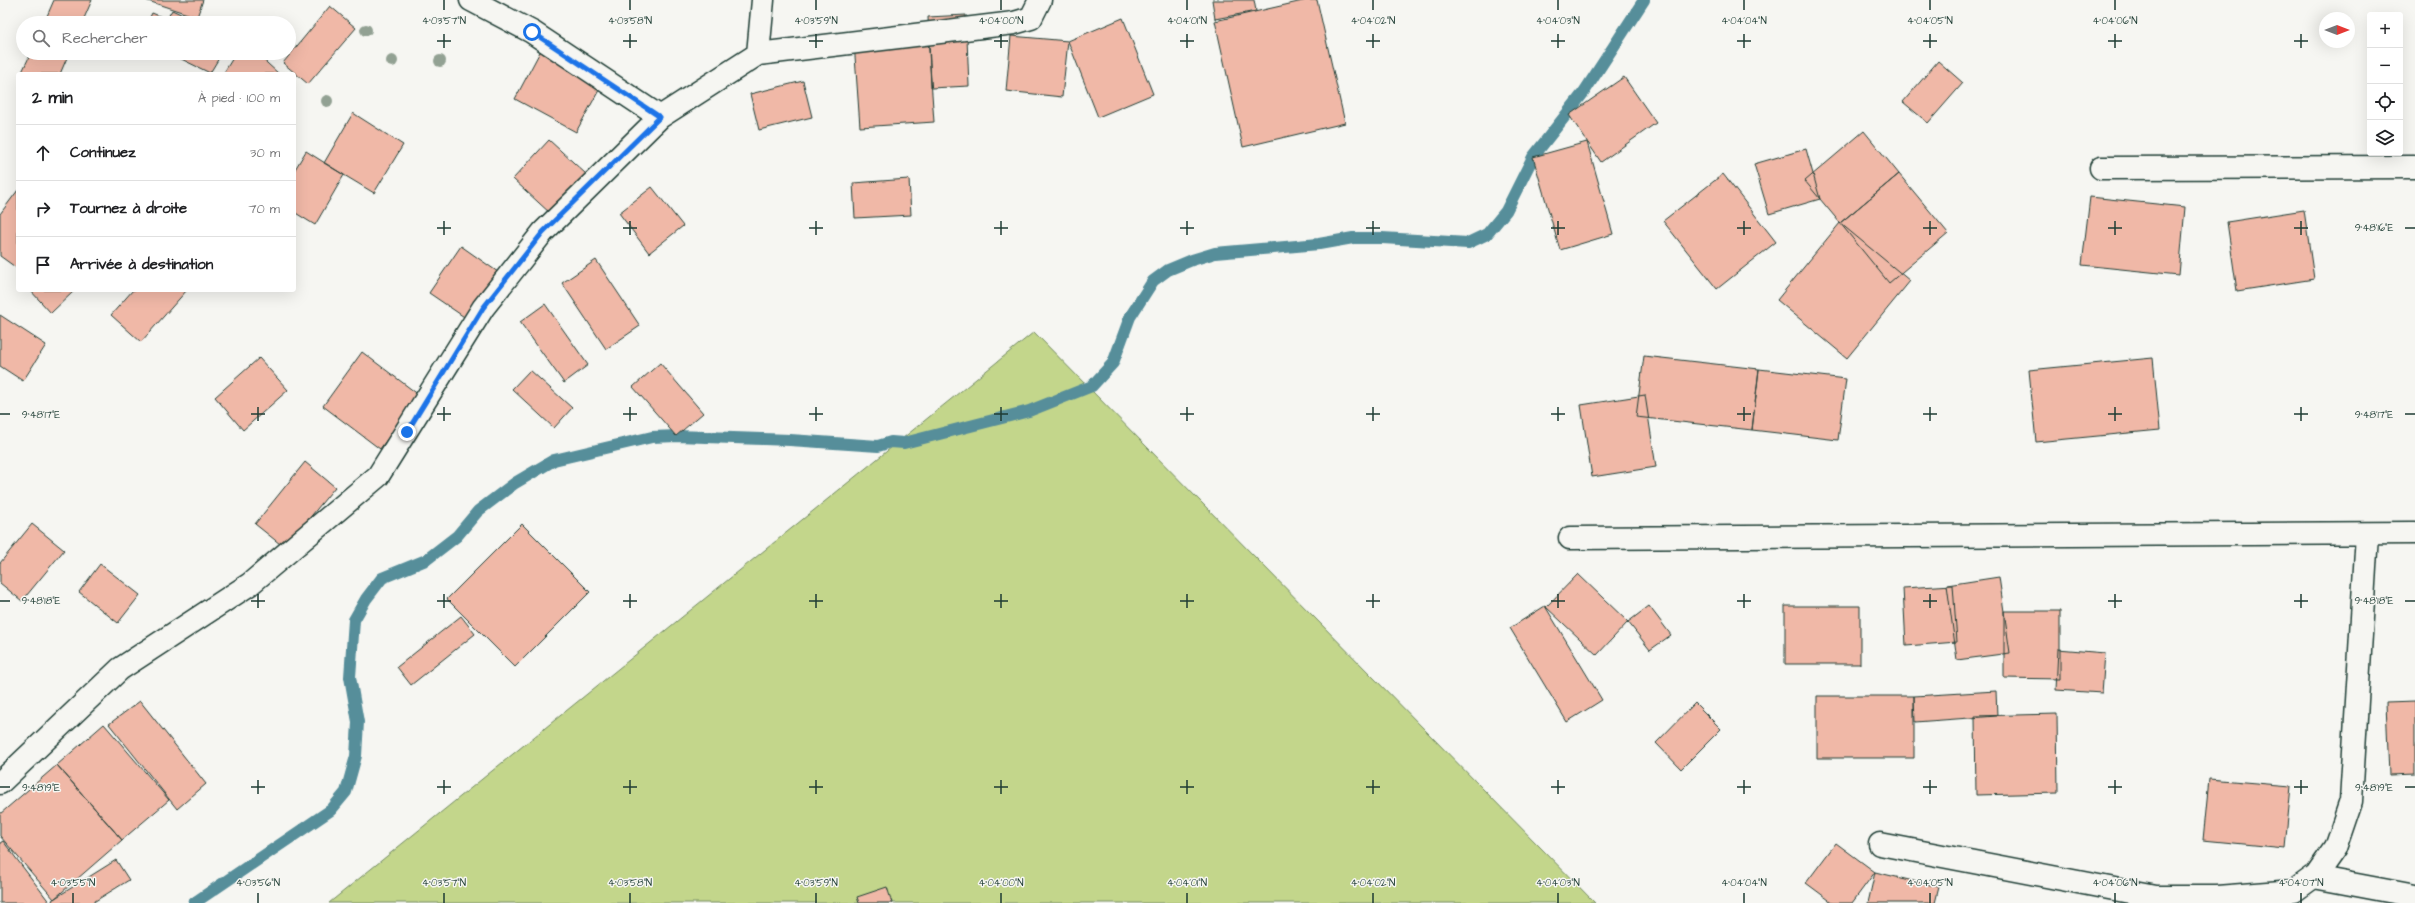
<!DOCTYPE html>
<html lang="fr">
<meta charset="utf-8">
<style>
:root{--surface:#fff;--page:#f2f2f2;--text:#202124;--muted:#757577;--line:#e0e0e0}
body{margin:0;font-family:"Architects Daughter",sans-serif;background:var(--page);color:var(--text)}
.controls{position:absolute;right:12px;top:12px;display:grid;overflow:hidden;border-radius:4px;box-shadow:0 4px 16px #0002}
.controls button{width:36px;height:36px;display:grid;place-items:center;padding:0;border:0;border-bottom:1px solid var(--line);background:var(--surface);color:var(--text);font:20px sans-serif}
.compass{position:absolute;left:2319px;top:12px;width:36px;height:36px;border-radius:50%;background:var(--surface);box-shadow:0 4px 16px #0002;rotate:90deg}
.stop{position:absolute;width:12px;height:12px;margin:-9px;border:3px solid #1a73e8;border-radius:50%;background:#fff}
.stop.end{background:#1a73e8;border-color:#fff;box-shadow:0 1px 4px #0008}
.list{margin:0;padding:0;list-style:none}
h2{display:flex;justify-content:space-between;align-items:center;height:52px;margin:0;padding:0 16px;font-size:17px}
h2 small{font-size:13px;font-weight:400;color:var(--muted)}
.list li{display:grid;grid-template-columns:26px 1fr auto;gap:12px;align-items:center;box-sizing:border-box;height:56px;padding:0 16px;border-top:1px solid var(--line)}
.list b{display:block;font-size:15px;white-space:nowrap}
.list em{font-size:13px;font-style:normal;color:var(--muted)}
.icon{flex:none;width:22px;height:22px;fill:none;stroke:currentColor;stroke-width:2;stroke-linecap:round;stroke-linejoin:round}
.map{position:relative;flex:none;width:2415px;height:903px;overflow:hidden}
.search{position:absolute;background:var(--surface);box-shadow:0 4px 16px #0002;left:16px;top:16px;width:280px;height:44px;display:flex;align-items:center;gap:10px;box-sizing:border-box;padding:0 14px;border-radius:22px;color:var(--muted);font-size:15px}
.panel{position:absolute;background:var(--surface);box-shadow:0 4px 16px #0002;left:16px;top:72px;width:280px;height:220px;border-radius:4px}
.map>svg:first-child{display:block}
</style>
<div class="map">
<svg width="2415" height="903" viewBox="0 0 2415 903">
<rect width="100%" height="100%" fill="#f6f6f2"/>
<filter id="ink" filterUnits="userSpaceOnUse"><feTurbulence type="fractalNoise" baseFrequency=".025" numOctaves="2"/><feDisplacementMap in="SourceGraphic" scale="8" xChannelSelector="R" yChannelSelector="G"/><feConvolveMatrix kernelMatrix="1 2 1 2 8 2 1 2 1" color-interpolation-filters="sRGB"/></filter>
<g filter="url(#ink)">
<path fill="#c3d68b" stroke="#718a60" d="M1034,332L1595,903H329Z"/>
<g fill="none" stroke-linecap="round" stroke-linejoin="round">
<path stroke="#578e9a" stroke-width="12" d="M194,903L331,810L346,792L356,756L358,722L350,677L354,620L366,599L382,578L426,560L457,536L478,511L515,483L554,460L652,437L677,436L790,440L878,446L891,442L904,443L1029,411L1092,386L1113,363L1130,317L1153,281L1168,270L1192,260L1215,253L1319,244L1353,238H1382L1468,243L1487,234L1506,211L1533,157L1584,92L1644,0"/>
</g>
<path fill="#f0b8a7" stroke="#1f3d34" d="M54,0H92L82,23H44Z
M145,0H203L197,17Z
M1212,0H1254L1256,11L1215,19Z
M1307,0H1317L1345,123L1243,147L1215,21Z
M330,6L356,28L308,84L283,63Z
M172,10L200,23H147L152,13L167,19Z
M966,15L969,86L931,88L928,17Z
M1123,18L1153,94L1098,117L1068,41Z
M1011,36L1068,41L1062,97L1006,91Z
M928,38L934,122L860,127L854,42Z
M542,48L604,81L576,132L515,99Z
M31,53H69L60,74H21Z
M169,53H222L210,73Z
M236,53H256L279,74H223Z
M1938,61L1963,83L1928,123L1903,102Z
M1624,77L1656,123L1601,162L1569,115Z
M803,81L812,117L759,130L750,94Z
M353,113L403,145L374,193L324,163Z
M1864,131L1899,174L1840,223L1805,181Z
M549,140L586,174L551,214L513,179Z
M1587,142L1613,234L1560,250L1533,157Z
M1806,149L1820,199L1769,214L1754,164Z
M306,151L344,175L315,225L294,212V171Z
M1723,174L1776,242L1717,289L1663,221Z
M1899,174L1948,233L1889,283L1840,223Z
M909,179L911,215L855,218L853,183Z
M652,187L683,226L649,253L619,213Z
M18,190V269L0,256V214Z
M2090,197L2185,207L2179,275L2082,265Z
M2304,210L2314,279L2237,291L2227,222Z
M1840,223L1910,281L1847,358L1777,300Z
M461,246L505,277L473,323L429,293Z
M596,260L640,326L606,349L562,283Z
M30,290H75L51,313Z
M133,290H187L141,342L111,315Z
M545,304L588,365L564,383L520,322Z
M0,315L46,345L23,381L0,366Z
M362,352L419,395L380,449L323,406Z
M1644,356L1759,369L1752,430L1636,417Z
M259,358L288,390L243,430L215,397Z
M2153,358L2160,430L2036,442L2029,370Z
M660,363L703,413L676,436L633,387Z
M1759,369L1846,379L1838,440L1752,430Z
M530,370L572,408L554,428L512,389Z
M1645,395L1656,467L1592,477L1581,405Z
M305,462L335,487L285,548L255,524Z
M32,524L64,550L22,601L0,583V563Z
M522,524L590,592L515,667L447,599Z
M100,564L140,595L118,623L79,592Z
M1578,574L1628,622L1597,655L1546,607Z
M1999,577L2010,653L1957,660L1947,585Z
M1953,585L1957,642L1906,646L1903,588Z
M1545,606L1602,700L1567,722L1510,628Z
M1649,606L1671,635L1650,650L1628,622Z
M1785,606H1860V664H1785Z
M2004,611H2060V679L2004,678Z
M461,616L475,634L411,685L397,667Z
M2058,649L2105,653L2102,693L2056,690Z
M1996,691L1997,716L1915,722L1914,696Z
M1817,696H1914V758H1817Z
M140,701L206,784L177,809L109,724Z
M2415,702V774L2389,775L2386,703Z
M1695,703L1721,729L1681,769L1656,743Z
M2057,714L2058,793L1976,795L1975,716Z
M104,724L169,800L122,840L57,765Z
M57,765L122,840L54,899L0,836V814Z
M2209,779L2291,786L2285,848L2203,840Z
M3,841L50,903H0V843Z
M1836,843L1875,872L1852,903H1833L1806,883Z
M116,860L129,880L92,903H53L52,900Z
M1875,872L1939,887L1935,903H1868Z
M887,887L892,903H859L857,897Z"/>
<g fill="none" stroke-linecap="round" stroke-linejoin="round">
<g stroke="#1f3d34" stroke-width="25">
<path id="minor" d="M471,0L532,32L660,117
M758,54L763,0
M2101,168L2415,167
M1570,538L2415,533
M0,783L120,669L250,584L378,476L483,308L543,232L660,117L758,54L1014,23L1031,18L1040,0
M1880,844L2156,897H2217L2294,891L2316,875L2335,848L2351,801L2367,534
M2314,877L2415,896"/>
</g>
<use href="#minor" stroke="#f6f6f2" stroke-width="22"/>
</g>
<g fill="#92a193">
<circle cx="366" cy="30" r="6"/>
<circle cx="392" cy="61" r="6"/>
<circle cx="440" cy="61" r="6"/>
<circle cx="327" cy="101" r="6"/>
</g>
</g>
<g fill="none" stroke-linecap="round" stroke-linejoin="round" filter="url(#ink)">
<path stroke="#1a73e8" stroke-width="5" d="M407,432L483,308L543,232L660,117L532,32"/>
</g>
<path fill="none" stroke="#1f3d34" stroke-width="1.5" d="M444,0V10M630,0V10M816,0V10M1001,0V10M1187,0V10M1373,0V10M1558,0V10M1744,0V10M1930,0V10M2115,0V10M444,34V48M630,34V48M816,34V48M1001,34V48M1187,34V48M1373,34V48M1558,34V48M1744,34V48M1930,34V48M2115,34V48M2301,34V48M437,41H451M623,41H637M809,41H823M994,41H1008M1180,41H1194M1366,41H1380M1551,41H1565M1737,41H1751M1923,41H1937M2108,41H2122M2294,41H2308M444,221V235M630,221V235M816,221V235M1001,221V235M1187,221V235M1373,221V235M1558,221V235M1744,221V235M1930,221V235M2115,221V235M2301,221V235M437,228H451M623,228H637M809,228H823M994,228H1008M1180,228H1194M1366,228H1380M1551,228H1565M1737,228H1751M1923,228H1937M2108,228H2122M2294,228H2308M2405,228H2415M258,407V421M444,407V421M630,407V421M816,407V421M1001,407V421M1187,407V421M1373,407V421M1558,407V421M1744,407V421M1930,407V421M2115,407V421M2301,407V421M0,414H10M251,414H265M437,414H451M623,414H637M809,414H823M994,414H1008M1180,414H1194M1366,414H1380M1551,414H1565M1737,414H1751M1923,414H1937M2108,414H2122M2294,414H2308M2405,414H2415M258,594V608M444,594V608M630,594V608M816,594V608M1001,594V608M1187,594V608M1373,594V608M1558,594V608M1744,594V608M1930,594V608M2115,594V608M2301,594V608M0,601H10M251,601H265M437,601H451M623,601H637M809,601H823M994,601H1008M1180,601H1194M1366,601H1380M1551,601H1565M1737,601H1751M1923,601H1937M2108,601H2122M2294,601H2308M2405,601H2415M258,780V794M444,780V794M630,780V794M816,780V794M1001,780V794M1187,780V794M1373,780V794M1558,780V794M1744,780V794M1930,780V794M2115,780V794M2301,780V794M0,787H10M251,787H265M437,787H451M623,787H637M809,787H823M994,787H1008M1180,787H1194M1366,787H1380M1551,787H1565M1737,787H1751M1923,787H1937M2108,787H2122M2294,787H2308M2405,787H2415M73,893V903M258,893V903M444,893V903M630,893V903M816,893V903M1001,893V903M1187,893V903M1373,893V903M1558,893V903M1744,893V903M1930,893V903M2115,893V903M2301,893V903"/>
<g font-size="10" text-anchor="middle" fill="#1f3d34" stroke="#f6f6f2" stroke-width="3" stroke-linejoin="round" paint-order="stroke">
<text x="444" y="24">4°03'57"N</text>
<text x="630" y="24">4°03'58"N</text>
<text x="816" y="24">4°03'59"N</text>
<text x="1001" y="24">4°04'00"N</text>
<text x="1187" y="24">4°04'01"N</text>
<text x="1373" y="24">4°04'02"N</text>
<text x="1558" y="24">4°04'03"N</text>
<text x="1744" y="24">4°04'04"N</text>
<text x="1930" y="24">4°04'05"N</text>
<text x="2115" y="24">4°04'06"N</text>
<text x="2374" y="231">9°48'16"E</text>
<text x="2374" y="418">9°48'17"E</text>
<text x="41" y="418">9°48'17"E</text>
<text x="2374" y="604">9°48'18"E</text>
<text x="41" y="604">9°48'18"E</text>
<text x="2374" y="791">9°48'19"E</text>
<text x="41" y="791">9°48'19"E</text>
<text x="73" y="886">4°03'55"N</text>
<text x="258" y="886">4°03'56"N</text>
<text x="444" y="886">4°03'57"N</text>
<text x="630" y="886">4°03'58"N</text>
<text x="816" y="886">4°03'59"N</text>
<text x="1001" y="886">4°04'00"N</text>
<text x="1187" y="886">4°04'01"N</text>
<text x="1373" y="886">4°04'02"N</text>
<text x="1558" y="886">4°04'03"N</text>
<text x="1744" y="886">4°04'04"N</text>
<text x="1930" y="886">4°04'05"N</text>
<text x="2115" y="886">4°04'06"N</text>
<text x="2301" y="886">4°04'07"N</text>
</g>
</svg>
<div class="controls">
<button>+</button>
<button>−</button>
<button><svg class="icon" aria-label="locate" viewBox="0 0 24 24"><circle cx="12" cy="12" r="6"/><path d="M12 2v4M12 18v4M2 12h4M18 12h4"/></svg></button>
<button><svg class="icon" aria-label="layers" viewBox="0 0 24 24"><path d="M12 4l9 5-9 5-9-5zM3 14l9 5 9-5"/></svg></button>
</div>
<svg class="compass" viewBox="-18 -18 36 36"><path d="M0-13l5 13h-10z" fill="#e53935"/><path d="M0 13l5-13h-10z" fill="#757577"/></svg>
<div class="stop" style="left:532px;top:32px"></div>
<div class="stop end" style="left:407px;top:432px"></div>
<div class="search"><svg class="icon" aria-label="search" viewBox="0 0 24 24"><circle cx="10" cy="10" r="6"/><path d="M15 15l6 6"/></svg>Rechercher</div>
<section class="panel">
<h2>2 min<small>À pied · 100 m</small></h2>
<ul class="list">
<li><svg class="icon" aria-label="ahead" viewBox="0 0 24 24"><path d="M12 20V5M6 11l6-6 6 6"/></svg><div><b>Continuez</b></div><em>30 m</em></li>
<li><svg class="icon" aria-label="right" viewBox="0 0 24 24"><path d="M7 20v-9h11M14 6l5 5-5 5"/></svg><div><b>Tournez à droite</b></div><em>70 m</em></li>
<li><svg class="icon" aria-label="arrive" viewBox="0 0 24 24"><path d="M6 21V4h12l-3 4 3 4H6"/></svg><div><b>Arrivée à destination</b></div></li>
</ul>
</section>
</div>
